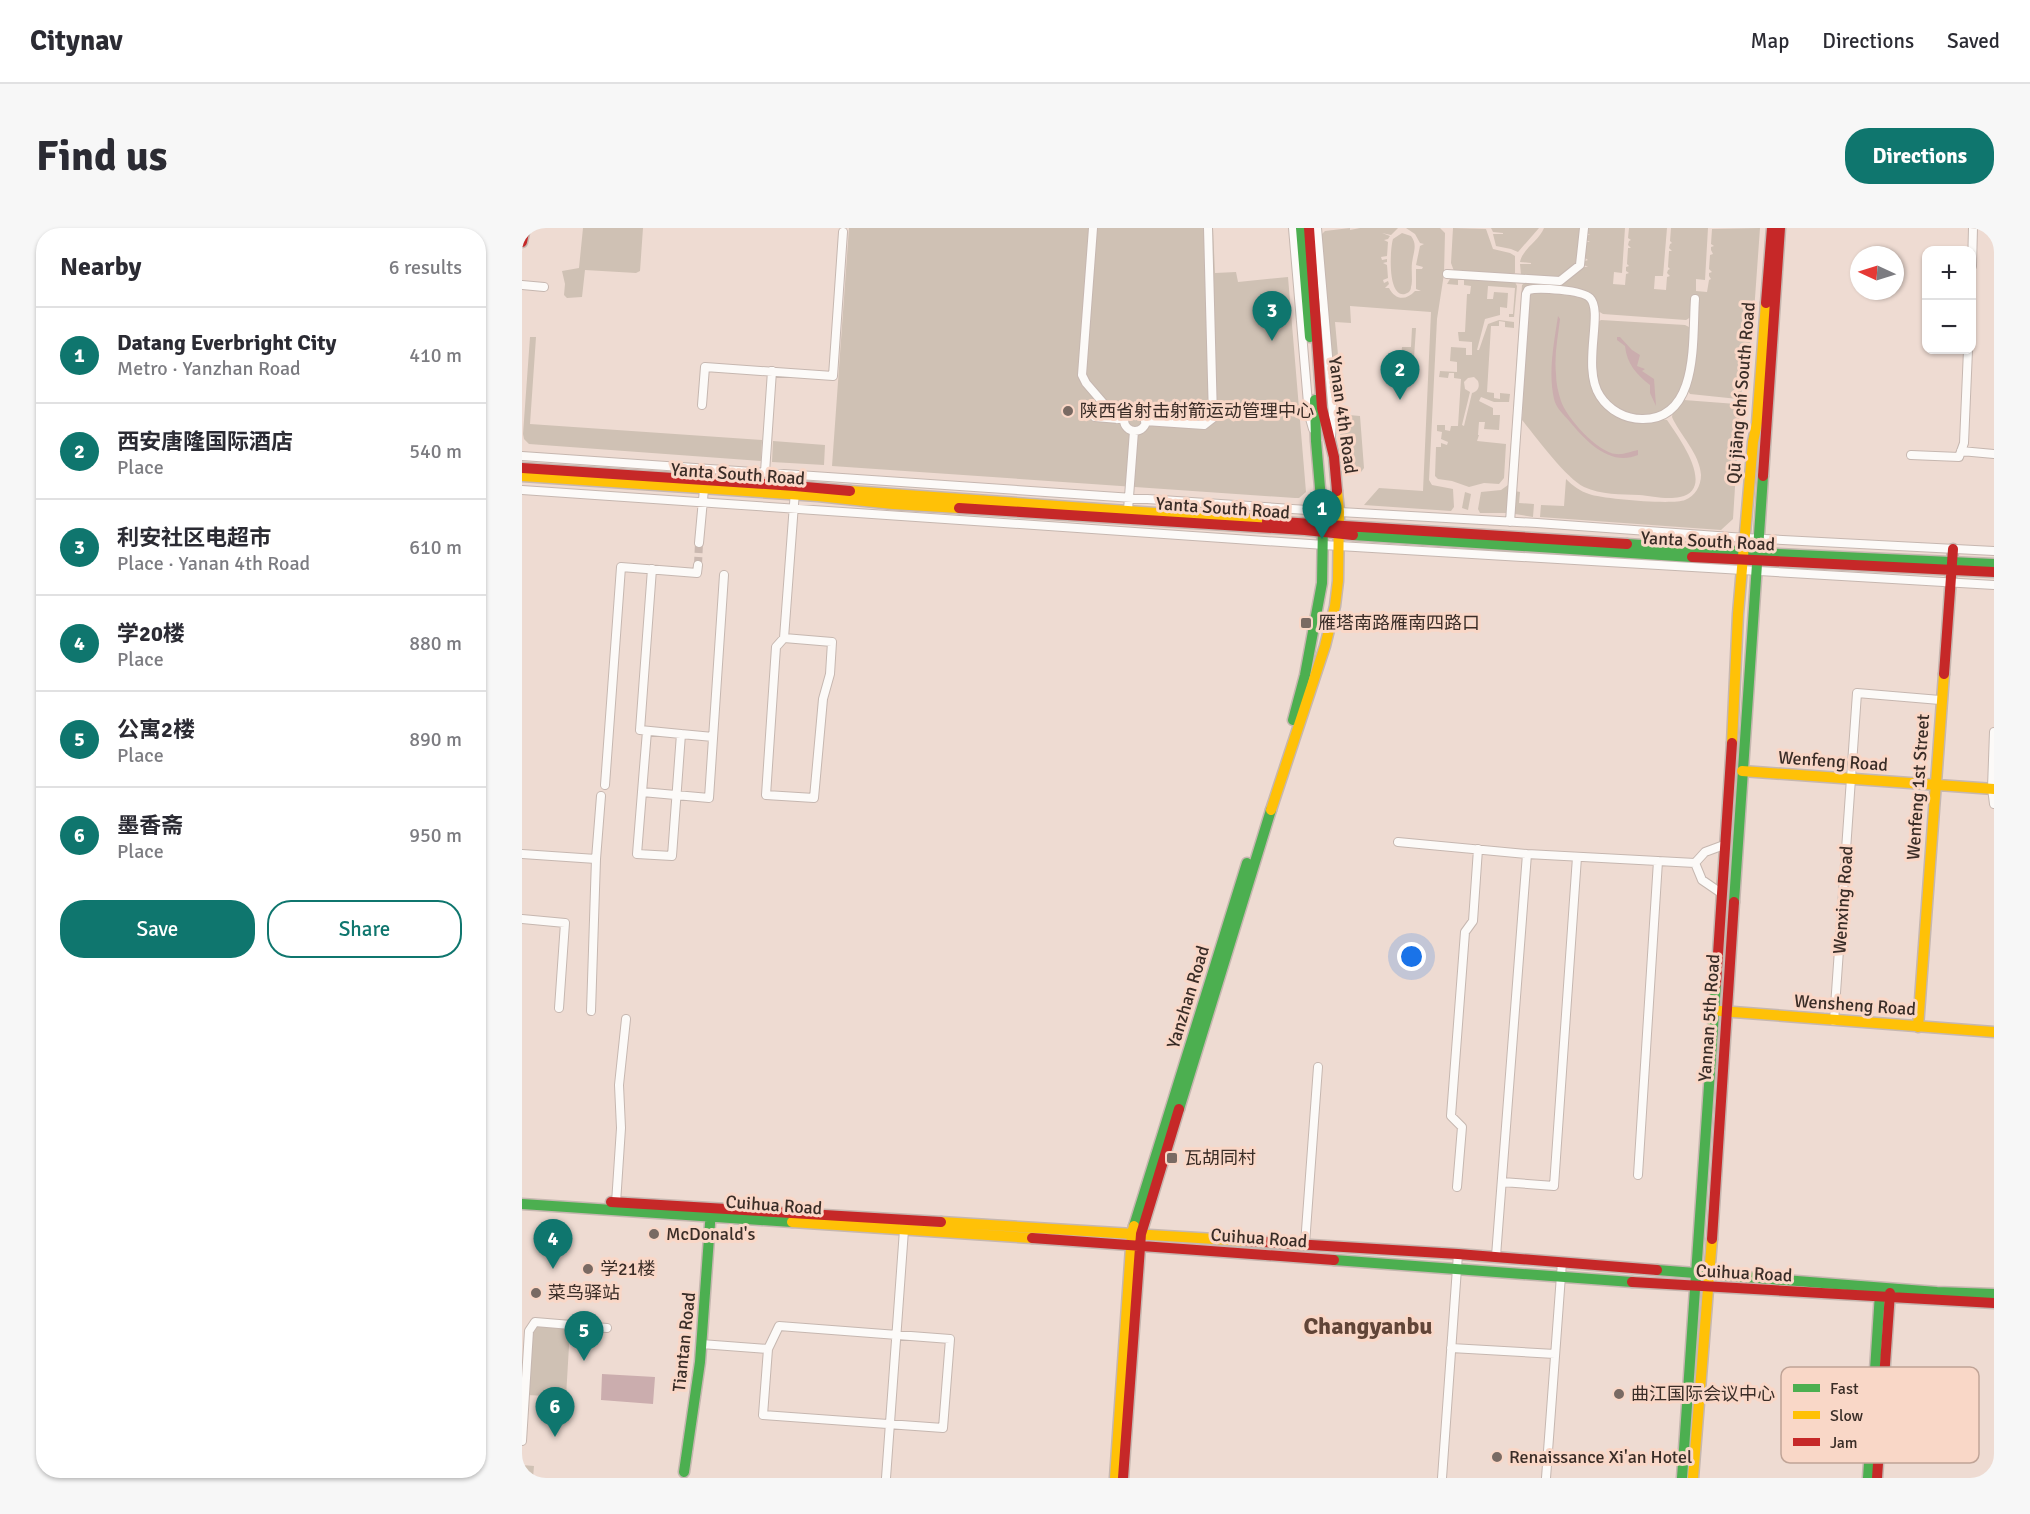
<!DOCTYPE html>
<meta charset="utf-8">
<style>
:root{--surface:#fff;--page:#f7f7f7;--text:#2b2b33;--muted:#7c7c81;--line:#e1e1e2;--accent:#0f766e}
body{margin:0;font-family:Signika,"Noto Sans SC",sans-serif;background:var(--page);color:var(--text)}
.controls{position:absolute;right:18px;top:18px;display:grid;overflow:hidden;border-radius:12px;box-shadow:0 2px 4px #0004}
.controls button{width:54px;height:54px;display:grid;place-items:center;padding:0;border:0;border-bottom:2px solid var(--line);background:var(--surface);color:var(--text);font:30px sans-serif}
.compass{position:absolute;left:1328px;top:18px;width:54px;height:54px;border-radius:50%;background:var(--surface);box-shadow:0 2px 4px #0004;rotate:274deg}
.you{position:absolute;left:890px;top:729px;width:21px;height:21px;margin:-15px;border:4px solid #fff;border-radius:50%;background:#1a73e8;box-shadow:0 0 0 9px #1a73e833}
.badge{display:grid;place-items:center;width:39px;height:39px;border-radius:50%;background:var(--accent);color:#fff;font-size:20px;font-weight:700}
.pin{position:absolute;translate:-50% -50px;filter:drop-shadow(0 2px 3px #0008)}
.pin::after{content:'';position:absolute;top:32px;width:21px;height:18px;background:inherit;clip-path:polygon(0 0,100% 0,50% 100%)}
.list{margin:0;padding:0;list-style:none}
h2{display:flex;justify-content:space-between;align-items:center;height:78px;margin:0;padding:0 24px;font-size:26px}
h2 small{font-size:20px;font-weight:400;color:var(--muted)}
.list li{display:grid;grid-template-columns:39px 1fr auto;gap:18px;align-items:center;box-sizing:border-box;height:96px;padding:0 24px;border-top:2px solid var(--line)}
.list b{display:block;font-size:22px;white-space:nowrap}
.list p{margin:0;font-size:20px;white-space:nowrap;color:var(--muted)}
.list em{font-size:20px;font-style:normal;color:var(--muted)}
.actions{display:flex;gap:12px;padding:18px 24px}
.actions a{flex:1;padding:14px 0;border:2px solid var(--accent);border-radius:24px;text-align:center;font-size:21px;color:var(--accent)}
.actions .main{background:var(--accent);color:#fff}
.map{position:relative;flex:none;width:1472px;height:1250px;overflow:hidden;border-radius:24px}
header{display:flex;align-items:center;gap:36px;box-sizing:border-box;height:84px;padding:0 30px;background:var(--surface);border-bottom:2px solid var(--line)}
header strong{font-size:28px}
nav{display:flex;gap:33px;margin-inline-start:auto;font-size:21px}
.intro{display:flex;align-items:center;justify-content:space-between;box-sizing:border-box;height:144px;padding:0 36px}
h1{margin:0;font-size:42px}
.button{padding:15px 27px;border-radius:24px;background:var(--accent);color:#fff;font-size:21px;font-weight:700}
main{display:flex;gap:36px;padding:0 36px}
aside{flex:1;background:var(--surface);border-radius:24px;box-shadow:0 2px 4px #0004}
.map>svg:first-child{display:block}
</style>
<header>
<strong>Citynav</strong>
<nav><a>Map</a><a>Directions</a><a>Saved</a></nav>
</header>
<div class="intro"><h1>Find us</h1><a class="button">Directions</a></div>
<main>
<aside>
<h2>Nearby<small>6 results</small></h2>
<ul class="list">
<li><span class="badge">1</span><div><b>Datang Everbright City</b><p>Metro · Yanzhan Road</p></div><em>410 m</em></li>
<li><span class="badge">2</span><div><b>西安唐隆国际酒店</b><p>Place</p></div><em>540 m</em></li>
<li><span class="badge">3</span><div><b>利安社区电超市</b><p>Place · Yanan 4th Road</p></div><em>610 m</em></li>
<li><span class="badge">4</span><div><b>学20楼</b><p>Place</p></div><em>880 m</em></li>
<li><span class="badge">5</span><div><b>公寓2楼</b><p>Place</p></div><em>890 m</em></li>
<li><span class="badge">6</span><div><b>墨香斋</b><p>Place</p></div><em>950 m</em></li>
</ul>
<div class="actions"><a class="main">Save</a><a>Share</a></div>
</aside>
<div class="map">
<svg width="1472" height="1250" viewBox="0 0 1472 1250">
<rect width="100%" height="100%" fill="#eedbd2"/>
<path fill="#cfc1b4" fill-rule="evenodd" d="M61,0H121L118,43L114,45L63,42L60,69L45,70L42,67L43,56L40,43L57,40Z
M327,0H691L693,45L714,44L716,54L766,49L784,264L777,270H773L310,238Z
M828,0V2L838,0H876L869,7L860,5L868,8L866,11L862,12L866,14L865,28L859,29L860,32L865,31V34L861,35L865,37L866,50L861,52L862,55L866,53L867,56L863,60H867C873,72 884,73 893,63H899L894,61V41H900L901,39L894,37L898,18L902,16L898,15L893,6L884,0H918L923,5L922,46L915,91L907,252L910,257L931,261L932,279L929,283L842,277L857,260L901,263L909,84L828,78L829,95L813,94L818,149H812L799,7L803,3Z
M931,0L964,1L971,21L988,25L993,28V45L991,47L932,43L929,35Z
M969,0H1017L996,24L989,21L974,18L971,6H981V5L971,4Z
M1022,0H1059L1056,36L1037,51L999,47L998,36H1009V35L998,34C1001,20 1017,13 1022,0Z
M1065,0H1103L1100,45L1092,44L1091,56L1103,57L1104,46L1107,45L1104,43V39L1107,38L1105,36L1106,20H1109L1106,17L1107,13L1109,12L1106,10L1107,0H1145L1141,48H1133L1132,61L1144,62L1145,49L1148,48L1145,45L1146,42L1148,41L1146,39L1147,23H1150L1147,20L1148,16L1150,15L1148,13L1149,0H1186L1183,52L1174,51V63L1185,64L1187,52L1189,51L1187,48V45L1190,44L1187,41L1188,27L1191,26L1189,22V19L1192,18L1189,16L1190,1L1238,0L1231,98L1219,168L1216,171L1168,166L1166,163L1169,89L1164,92L1081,86L1076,83L1071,70L1007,59L985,285H958L956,281L959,264L979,262L986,257L1000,57L1004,54L1037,57L1061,39H1066L1062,37L1063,33L1066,32L1063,30L1064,14H1068L1064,12V7H1068L1065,5Z
M880,5L889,8C896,17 891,25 890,35C889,43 891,53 889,59C889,63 886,65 883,66C865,70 868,21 871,11Z
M931,49L993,54L995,58L992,89H987V86H991L993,60L966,58L965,71H971L972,64L986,65L985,80L978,79V87L963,91L955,122H957L966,96L977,92L992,94V100L983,99V94L977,93V98H969L965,164L972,165V170L978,171V165L988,166L987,174H972L959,169L957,173L971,180V187H978L977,202L962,201L963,194H957L956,207H957L955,213L984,216L982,250L977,256L962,255L947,259L930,253L916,251L913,248L914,219H919V215L925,217L926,214L919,211L920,204L915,203V197H923V202L928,203L929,198H936L939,151L932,150V145H927L926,150L917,149L918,143L935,144V134L928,133L929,119L944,120V127H950V114L937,113L936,104H943L945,66H948L949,58L942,57V52H936V57L925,56L928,51ZM952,149L956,153C958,159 956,163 950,165L942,198L940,197L948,164L943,161L942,154L946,150Z
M1010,63L1053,66L1062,69L1070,79L1067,130L1068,148L1069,155L1089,184L1145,192C1156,208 1195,261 1158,269C1145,272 1129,268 1117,267C1099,266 1079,267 1062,259C1043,249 1015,210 1000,192L1007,66Z
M1079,92L1163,97L1167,99C1172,119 1165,162 1149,178C1123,204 1082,180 1073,150C1070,138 1075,108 1076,94Z
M890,100H894L892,130L879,129L880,119H889Z
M8,109H14L8,196L240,212L239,233L7,216L2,211L1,206Z
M1162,172L1214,176L1218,180L1211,291L1199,302L1018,289L1019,277L1042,278L1044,251C1051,258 1058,263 1067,266C1080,271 1151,277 1163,272C1173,268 1179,258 1179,247C1178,226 1158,207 1150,189L1151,184Z
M816,186L838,188L842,240L839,244L822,246Z
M251,213L303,217L302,237L250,234Z
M993,263L998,264L997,275L1012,276L1011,289L993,286Z
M943,264L949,266L946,282L940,280Z
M14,1098L48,1101L44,1169L5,1167L9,1104Z
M0,1237L12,1238L11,1250H0Z"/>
<path fill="#cbadae" d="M1036,88L1038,91C1036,109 1032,127 1034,146C1034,155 1036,164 1039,173C1044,189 1076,225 1094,226C1101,227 1110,223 1116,222V227C1088,239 1064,213 1048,194C1042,187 1034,180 1032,171C1026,144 1032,115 1036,88Z
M1095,109H1098L1110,122L1118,127L1115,138L1123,141L1120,143L1132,151L1134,178L1128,165V157C1114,146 1105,136 1103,118L1095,112Z
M80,1146L133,1149L131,1176L79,1172Z"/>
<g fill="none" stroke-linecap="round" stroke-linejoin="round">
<path stroke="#cab8b0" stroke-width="8" stroke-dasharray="8 4" stroke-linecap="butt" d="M176,337L177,315"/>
<g stroke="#c6b7b0" stroke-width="10">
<path id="street" d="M571,0L560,147L564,155L595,191
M771,0L787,187L791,201
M795,0L811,186L809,208
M1450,38L1451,0
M925,46L1038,53L1058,37L1062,0
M0,57L22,59
M180,177L183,139L311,148L321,4
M602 192a11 11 0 1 1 22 0a11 11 0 1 1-22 0Z
M692,185L771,183L787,187
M573,189L597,191
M623,193L682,197L691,190L686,0
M1439,223L1472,226
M1389,227L1437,229L1442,215L1446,122
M0,228L800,283L1015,295L1223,310L1472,323
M243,244L250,143
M0,262L817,318L1472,357
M606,282L612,203
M988,294L1004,66L1006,62C1017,59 1060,62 1068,70C1082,84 1059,139 1078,168C1087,182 1103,191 1120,191C1178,192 1170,110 1173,71
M177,315L182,261
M130,341L118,502L159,506L150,628L115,626L120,564L187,570L202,347
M262,410L310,414L308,446L301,471L292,570L244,567L254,419L262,410L273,263
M1472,504L1470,560L1472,576
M159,506L191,509
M83,557L99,339L175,345L176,337
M120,564L125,503
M876,614L1005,626L1173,635L1183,624L1202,617
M0,626L74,631L69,783
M74,631L79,568
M1173,635L1180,652L1199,665
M0,691L43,695L37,780
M1312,793L1335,465L1418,472
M1116,947L1136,633
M980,954L1032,958L1055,629
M935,959L940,899L929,888L943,704L951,693L956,621
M94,975L99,900L97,857L104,791
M783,1016L796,839
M974,1028L1005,626
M257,1098L428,1111L421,1200L241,1187L246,1121Z
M179,1116L246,1121
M929,1120L1033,1126
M0,1213L7,1103L13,1094L85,1100
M364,1250L382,1002
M920,1250L936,1026
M1024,1250L1040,1034"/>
</g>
<g stroke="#c6b7b0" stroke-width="13">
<path id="fast" d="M779,0L788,109
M831,307L1170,329
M1105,316L1237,325L1472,336
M771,492L783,447L800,355L801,295L794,213L793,172
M1212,674L1241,248
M657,881L749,582
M0,976L270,994
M612,998L725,635
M812,1032L1110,1054
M1135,1042L1415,1064L1472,1066
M162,1244L178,1134L189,982
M1160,1250L1194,756
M1346,1250L1358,1065"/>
</g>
<g stroke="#c6b7b0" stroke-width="13">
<path id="slow" d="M0,248L296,268L371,276L437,280
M328,263L745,293
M1210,515L1216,386L1231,214L1235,195L1244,75
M1220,543L1472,561
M749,582L803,418L813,378L816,353L817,284L815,263
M1198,783L1472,804
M1396,799L1422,446
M270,994L510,1010
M419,994L725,1013
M593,1250L610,1005L612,998
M1171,1250L1190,1011"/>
</g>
<g stroke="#c6b7b0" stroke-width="13">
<path id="jam" d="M787,0L800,180L812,229L815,263
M0,14L3,0
M1244,75L1250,0
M0,240L273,258L328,263
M1241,248L1258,0
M437,280L783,302L831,307
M745,293L1105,316
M1170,329L1472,344
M1422,446L1431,321
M1194,756L1210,515
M89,974L419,994
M510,1010L812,1032
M1190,1011L1212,674
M725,1013L936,1026L1135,1042
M1110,1054L1472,1075
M601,1250L619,1006L657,881
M1355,1250L1368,1065"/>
</g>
<use href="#street" stroke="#fcfaf8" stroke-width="8"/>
<use href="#fast" stroke="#4caf50" stroke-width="10"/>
<use href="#slow" stroke="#ffc107" stroke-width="10"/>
<use href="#jam" stroke="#c62828" stroke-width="10"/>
</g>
<g fill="#796a63" stroke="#f9d7c7" stroke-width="2">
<circle cx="546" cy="183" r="6"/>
<rect x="778" y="389" width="12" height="12" rx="3"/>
<rect x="644" y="924" width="12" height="12" rx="3"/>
<circle cx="132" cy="1006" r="6"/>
<circle cx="66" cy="1041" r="6"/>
<circle cx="14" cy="1065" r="6"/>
<circle cx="1097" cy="1166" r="6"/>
<circle cx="975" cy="1229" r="6"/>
</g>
<g text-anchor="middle" stroke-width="6" stroke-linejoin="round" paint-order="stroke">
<g font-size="18" fill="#3a2d27" stroke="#f9d7c7">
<text transform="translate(1219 165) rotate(-85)" y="6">Qū jiāng chí South Road</text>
<text transform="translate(821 187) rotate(82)" y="6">Yanan 4th Road</text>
<text transform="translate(216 246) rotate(4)" y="6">Yanta South Road</text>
<text transform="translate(701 280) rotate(4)" y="6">Yanta South Road</text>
<text transform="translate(1186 313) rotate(3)" y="6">Yanta South Road</text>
<text transform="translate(1311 533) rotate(4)" y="6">Wenfeng Road</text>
<text transform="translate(1396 559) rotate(-86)" y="6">Wenfeng 1st Street</text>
<text transform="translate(1321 672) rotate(-86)" y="6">Wenxing Road</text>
<text transform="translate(666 769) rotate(-73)" y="6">Yanzhan Road</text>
<text transform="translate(1333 777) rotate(4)" y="6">Wensheng Road</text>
<text transform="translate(1187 790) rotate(-86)" y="6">Yannan 5th Road</text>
<text transform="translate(252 977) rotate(4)" y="6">Cuihua Road</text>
<text transform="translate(737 1010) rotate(4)" y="6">Cuihua Road</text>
<text transform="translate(1222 1045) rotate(3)" y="6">Cuihua Road</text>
<text transform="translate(162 1114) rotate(-84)" y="6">Tiantan Road</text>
</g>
<g font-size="18" fill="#3a2d27" stroke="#f9d7c7" text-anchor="start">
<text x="558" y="189">陕西省射击射箭运动管理中心</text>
<text x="796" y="401">雁塔南路雁南四路口</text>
<text x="662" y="936">瓦胡同村</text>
<text x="144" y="1012">McDonald's</text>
<text x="78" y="1047">学21楼</text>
<text x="26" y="1071">菜鸟驿站</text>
<text x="1109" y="1172">曲江国际会议中心</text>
<text x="987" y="1235">Renaissance Xi'an Hotel</text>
</g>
<g font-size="24" font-weight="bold" fill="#614538" stroke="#f9d7c7">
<text x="846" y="1106">Changyanbu</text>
</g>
</g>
<rect x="1259" y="1139" width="198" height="96" rx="9" fill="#f9d7c7" stroke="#c0a497" stroke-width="1.5"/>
<rect x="1271" y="1156" width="27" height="8" fill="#4caf50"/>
<rect x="1271" y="1183" width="27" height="8" fill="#ffc107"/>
<rect x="1271" y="1210" width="27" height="8" fill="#c62828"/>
<g font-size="16" fill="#3a2d27">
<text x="1308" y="1166">Fast</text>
<text x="1308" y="1193">Slow</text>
<text x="1308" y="1220">Jam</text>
</g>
</svg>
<div class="controls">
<button>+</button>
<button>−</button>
</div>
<svg class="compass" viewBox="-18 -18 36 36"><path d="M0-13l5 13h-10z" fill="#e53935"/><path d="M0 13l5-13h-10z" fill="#7c7c81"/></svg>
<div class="you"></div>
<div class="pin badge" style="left:800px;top:311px">1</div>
<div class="pin badge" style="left:878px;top:172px">2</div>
<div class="pin badge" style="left:750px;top:113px">3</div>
<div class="pin badge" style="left:31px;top:1041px">4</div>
<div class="pin badge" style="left:62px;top:1133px">5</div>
<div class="pin badge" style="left:33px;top:1209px">6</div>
</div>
</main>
